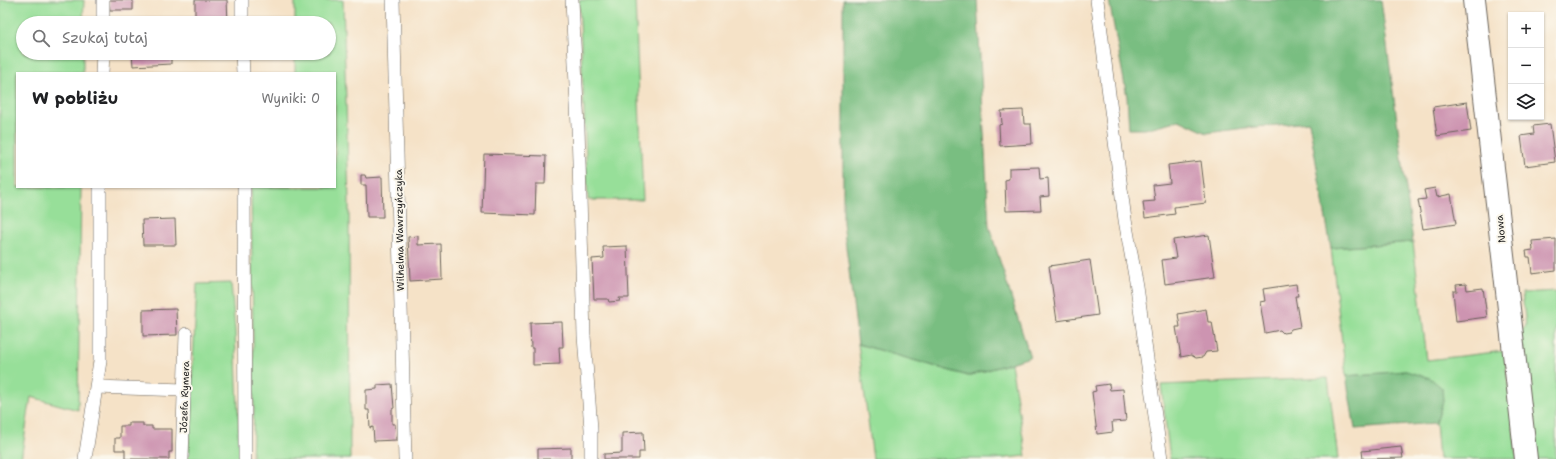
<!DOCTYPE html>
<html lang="pl">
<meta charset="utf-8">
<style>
:root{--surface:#fff;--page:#f2f2f2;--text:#202124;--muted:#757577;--line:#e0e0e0}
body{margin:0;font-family:"Shantell Sans",sans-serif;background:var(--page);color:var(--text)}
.controls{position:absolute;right:12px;top:12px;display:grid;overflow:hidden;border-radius:0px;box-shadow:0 1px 3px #0004}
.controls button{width:36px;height:36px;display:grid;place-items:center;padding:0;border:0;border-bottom:1px solid var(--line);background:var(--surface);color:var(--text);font:20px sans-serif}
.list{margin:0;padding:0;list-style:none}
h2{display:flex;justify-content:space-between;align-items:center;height:52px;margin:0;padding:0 16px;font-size:17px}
h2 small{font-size:13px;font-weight:400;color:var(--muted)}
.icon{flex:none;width:22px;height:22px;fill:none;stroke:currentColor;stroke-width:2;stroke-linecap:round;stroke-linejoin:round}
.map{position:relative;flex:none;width:1556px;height:459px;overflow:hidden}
.search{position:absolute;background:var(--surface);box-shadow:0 1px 3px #0004;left:16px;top:16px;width:320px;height:44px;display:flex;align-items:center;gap:10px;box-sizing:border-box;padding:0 14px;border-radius:22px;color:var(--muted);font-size:15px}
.panel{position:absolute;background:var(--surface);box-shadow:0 1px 3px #0004;left:16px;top:72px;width:320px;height:116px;border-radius:0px}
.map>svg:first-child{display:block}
</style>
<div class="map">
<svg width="1556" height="459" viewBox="0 0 1556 459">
<rect width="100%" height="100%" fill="#fbf7ec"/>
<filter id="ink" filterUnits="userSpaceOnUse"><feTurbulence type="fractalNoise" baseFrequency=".025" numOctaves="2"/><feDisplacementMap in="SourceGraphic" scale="8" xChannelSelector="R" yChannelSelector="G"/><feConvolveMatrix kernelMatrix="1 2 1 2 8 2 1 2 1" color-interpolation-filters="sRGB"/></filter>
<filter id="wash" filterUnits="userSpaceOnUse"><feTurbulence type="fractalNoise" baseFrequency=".012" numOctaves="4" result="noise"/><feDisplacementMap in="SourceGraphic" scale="16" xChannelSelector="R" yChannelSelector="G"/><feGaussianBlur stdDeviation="0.9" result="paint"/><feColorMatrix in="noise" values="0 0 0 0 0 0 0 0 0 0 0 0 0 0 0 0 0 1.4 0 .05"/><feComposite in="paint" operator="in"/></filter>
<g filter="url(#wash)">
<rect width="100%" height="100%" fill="#f5e2c7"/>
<path fill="#97df99" stroke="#5a7e5a" d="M0,0H84L83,23H23V53H83V73H17V187H81L78,410L31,397L21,459H0Z
M295,0H343L349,202L350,459H252L254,407L251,187H335V73H295V53H329V23H295Z
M579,0H635L643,200H588Z
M1413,242L1427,360L1504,351L1517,459H1439L1436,423L1443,401L1406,371L1346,376L1331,248Z
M231,283L235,330L240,459H188L197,284Z
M1556,291V459H1536L1519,333L1526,326L1522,293Z
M858,344L968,376L1011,363L1026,456L995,459H873Z
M1328,378L1338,459H1170L1161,385Z"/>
<path fill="#79be81" stroke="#4a6d4e" d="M843,0H977L989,226L1030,357L968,376L858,344L843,222Z
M1109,0H1381L1413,242L1331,248L1309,122L1245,128L1207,133L1179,120L1145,129H1129L1127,97Z
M1406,371L1430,378L1442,388L1443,401L1436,423L1355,429L1346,376Z"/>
<g id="blocks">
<path fill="#cd94b1" d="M109,0H133V10H110Z
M195,0H227L228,23H195Z
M132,53H171V64L133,66Z
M1467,102L1471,131L1437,136L1433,107Z
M1023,110L1024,124H1031L1032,144L1000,146L999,125L1002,124L1001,111Z
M1550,124L1555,162L1525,166L1521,136L1534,134L1533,126Z
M484,154L546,156L545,184H536L535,215L482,213Z
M1201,161L1206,203L1174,207L1175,214L1145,218L1143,202L1155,201L1153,185L1170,183L1168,165Z
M1039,167L1040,179L1048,178L1049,196L1040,197L1041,210L1006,211L1005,180L1009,179V168Z
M361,175H365L366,178L382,177L383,217H367L366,185H361Z
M1435,188L1437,197L1451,194L1456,224L1423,229L1418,200L1426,199L1424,190Z
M175,219L176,245H143L142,220Z
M1209,235L1215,277L1165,284L1162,260L1176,258L1173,240Z
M418,236V245L441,244L442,279L410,281L408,237Z
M1556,239V270L1532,273L1530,257H1527L1526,251L1533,250L1532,241Z
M627,246L629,298H619L620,301L609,302L608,299H594L592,259L604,258L603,247Z
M1090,260L1098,315L1057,321L1049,266Z
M1296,284L1298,296H1295L1300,327L1291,329L1289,332L1283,333L1280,330L1265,333L1260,302L1265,301L1263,289Z
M1466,284L1467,290L1483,288L1487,317L1456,321L1453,291H1457L1456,285Z
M176,309L177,335L143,336V310Z
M1206,309L1208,322H1212L1217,351L1206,352L1203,357L1196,358L1191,355L1181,357L1176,327H1180L1178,314Z
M562,322L563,347H559L560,364L533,365V348H531L530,323Z
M392,384L394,408L392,409V424H395L396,440L374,441L373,427L370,428L369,410H366V390L377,389V385Z
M1109,384L1110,390L1123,389L1126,421L1112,422L1113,432L1097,434L1092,392L1096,391L1095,386Z
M129,423H143V426H152V429H172V452H169V459H125V450H115V438H120V426H129Z
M643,432L644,452H639V459H604V454L622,453V433Z
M1401,447L1403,458L1363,459L1362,451Z
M571,448V459H538V449Z"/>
</g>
</g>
<g filter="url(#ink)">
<use href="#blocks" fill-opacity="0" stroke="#686158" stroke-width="1"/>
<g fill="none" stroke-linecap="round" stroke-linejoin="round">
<g stroke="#686158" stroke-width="14">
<path id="lane" d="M103,0V23
M242,0V23
M393,0L405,459
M572,0L578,127L584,336L591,429V459
M1097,0L1125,220L1137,287L1161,459
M242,53L243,73
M102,73L103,53
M244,187L245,459
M96,387L184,390
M85,459L100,361V187
M182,459L186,334"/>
</g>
<g stroke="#686158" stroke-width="24">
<path id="street" d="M1474,0L1526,459"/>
</g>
<use href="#lane" stroke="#fff" stroke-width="13"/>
<use href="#street" stroke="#fff" stroke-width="22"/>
</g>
</g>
<g text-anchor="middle" stroke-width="4" stroke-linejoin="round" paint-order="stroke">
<g font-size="10" fill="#1c1c1c" stroke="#fbf7ec">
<text transform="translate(1500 229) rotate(-96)" y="4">Nowa</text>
<text transform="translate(399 230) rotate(-91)" y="4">Wilhelma Wawrzyńczyka</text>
<text transform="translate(184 397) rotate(-88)" y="4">Józefa Rymera</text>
</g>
</g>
</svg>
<div class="controls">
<button>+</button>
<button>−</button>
<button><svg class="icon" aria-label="layers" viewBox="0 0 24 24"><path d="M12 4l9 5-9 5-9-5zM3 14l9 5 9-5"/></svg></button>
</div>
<div class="search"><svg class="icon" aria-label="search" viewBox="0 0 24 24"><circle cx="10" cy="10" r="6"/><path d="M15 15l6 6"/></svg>Szukaj tutaj</div>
<section class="panel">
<h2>W pobliżu<small>Wyniki: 0</small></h2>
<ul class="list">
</ul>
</section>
</div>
